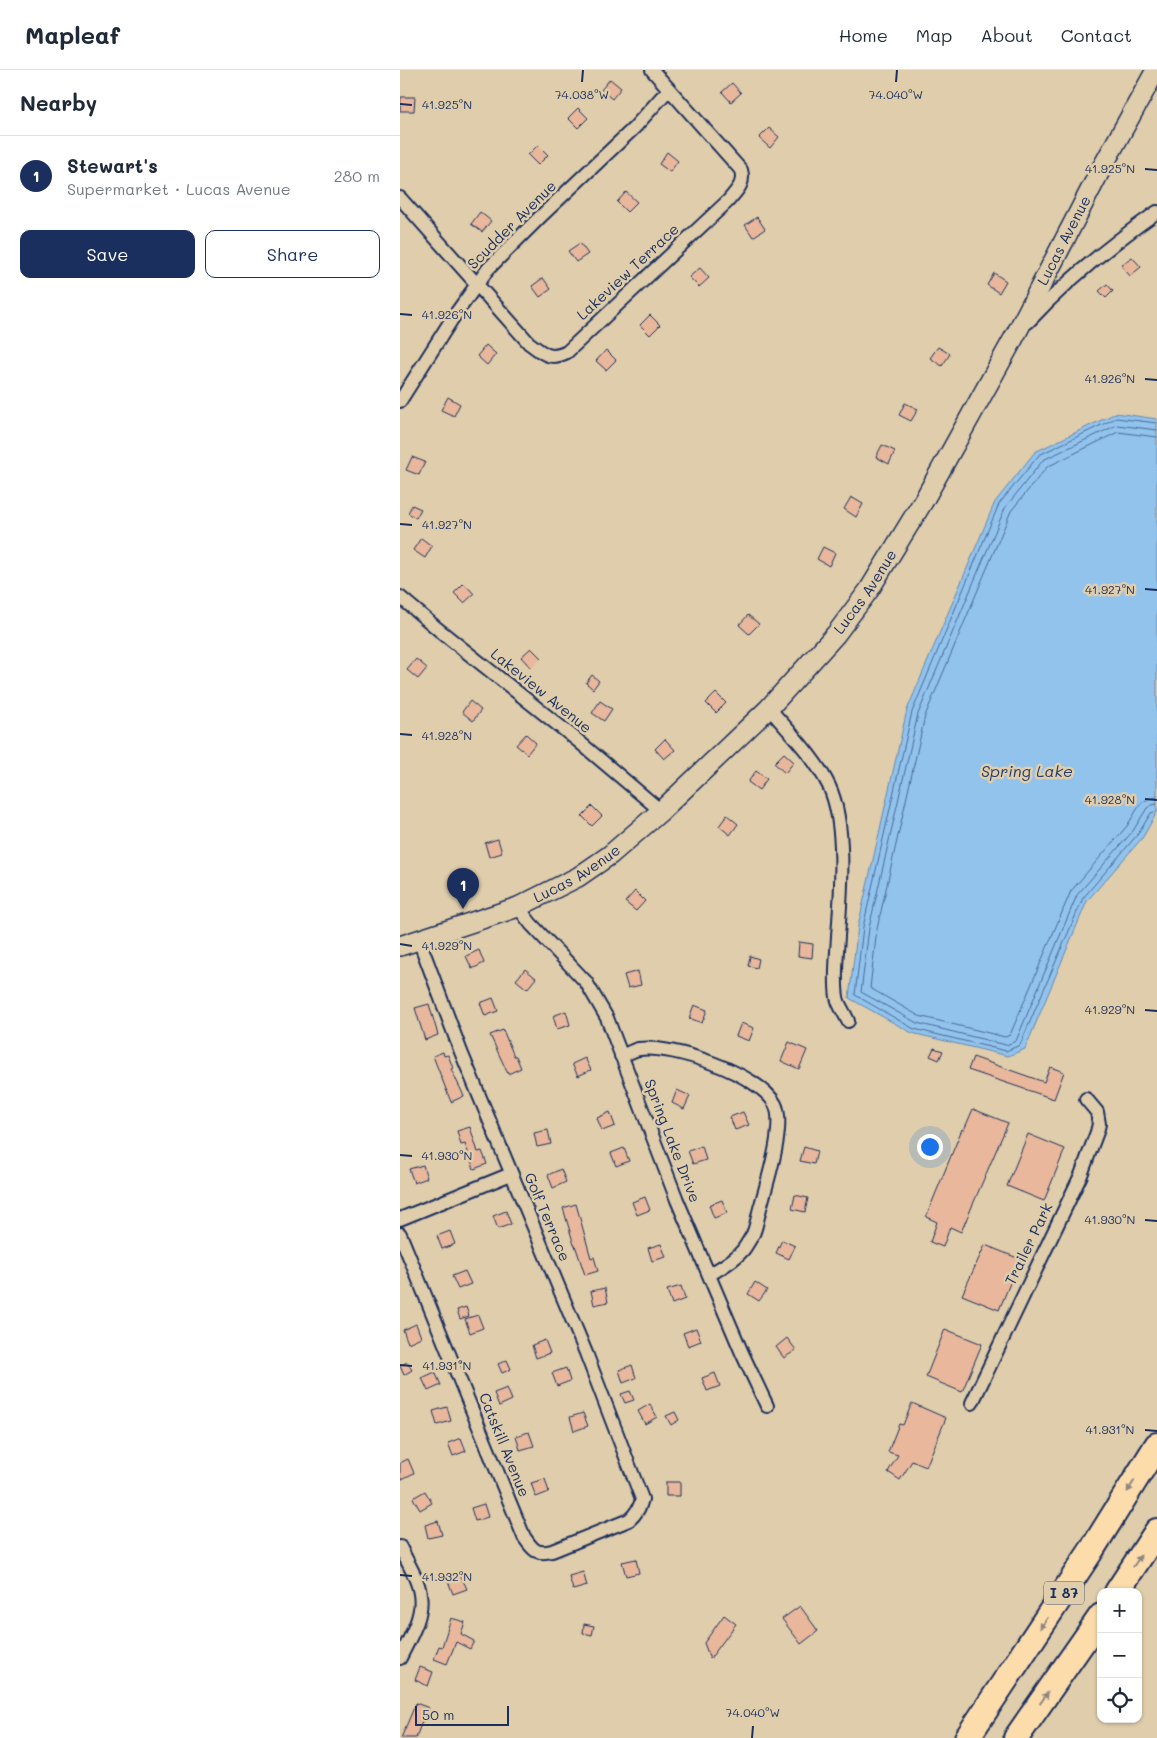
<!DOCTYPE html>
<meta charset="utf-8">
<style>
:root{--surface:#fff;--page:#f6f6f7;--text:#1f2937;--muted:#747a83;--line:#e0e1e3;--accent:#1b2f5e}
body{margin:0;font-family:Mali,sans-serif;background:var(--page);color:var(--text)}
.controls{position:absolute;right:15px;bottom:15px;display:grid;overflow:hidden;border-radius:10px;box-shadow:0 1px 4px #0004}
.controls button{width:45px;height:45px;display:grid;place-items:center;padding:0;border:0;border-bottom:1px solid var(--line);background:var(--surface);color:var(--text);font:25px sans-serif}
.scale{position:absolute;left:15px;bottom:12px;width:94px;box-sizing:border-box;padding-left:5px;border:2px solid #1b2f5e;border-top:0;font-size:14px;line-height:18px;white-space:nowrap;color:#1b2f5e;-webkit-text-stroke:4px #dfcdab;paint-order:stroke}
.you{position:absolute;left:529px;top:1076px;width:18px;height:18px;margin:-12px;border:4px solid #fff;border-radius:50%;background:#1a73e8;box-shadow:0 0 0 8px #1a73e833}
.badge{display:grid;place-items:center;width:32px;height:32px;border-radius:50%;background:var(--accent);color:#fff;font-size:16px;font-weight:700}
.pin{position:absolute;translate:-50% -41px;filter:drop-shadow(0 1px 2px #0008)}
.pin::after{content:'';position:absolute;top:26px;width:18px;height:15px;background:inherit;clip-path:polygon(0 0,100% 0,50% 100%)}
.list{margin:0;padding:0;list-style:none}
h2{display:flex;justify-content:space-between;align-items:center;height:65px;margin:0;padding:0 20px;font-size:21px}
h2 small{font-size:16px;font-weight:400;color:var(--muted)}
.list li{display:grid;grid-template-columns:32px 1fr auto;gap:15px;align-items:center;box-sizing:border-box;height:80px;padding:0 20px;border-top:1px solid var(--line)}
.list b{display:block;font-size:19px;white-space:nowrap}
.list p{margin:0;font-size:16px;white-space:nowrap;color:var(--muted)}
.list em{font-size:16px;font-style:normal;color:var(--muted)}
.actions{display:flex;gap:10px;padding:15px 20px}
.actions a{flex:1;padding:11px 0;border:1px solid var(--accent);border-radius:10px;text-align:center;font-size:18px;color:var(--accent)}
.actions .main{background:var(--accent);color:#fff}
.icon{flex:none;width:28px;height:28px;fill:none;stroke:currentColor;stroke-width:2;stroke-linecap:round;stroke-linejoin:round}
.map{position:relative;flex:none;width:757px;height:1668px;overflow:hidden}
header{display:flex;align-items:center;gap:30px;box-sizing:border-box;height:70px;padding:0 25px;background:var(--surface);border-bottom:1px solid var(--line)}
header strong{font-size:24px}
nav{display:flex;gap:28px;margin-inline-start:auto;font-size:18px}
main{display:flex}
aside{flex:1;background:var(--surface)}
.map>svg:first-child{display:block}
</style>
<header>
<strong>Mapleaf</strong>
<nav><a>Home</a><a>Map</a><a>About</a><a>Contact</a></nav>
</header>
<main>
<aside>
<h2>Nearby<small></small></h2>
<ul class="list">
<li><span class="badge">1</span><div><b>Stewart's</b><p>Supermarket · Lucas Avenue</p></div><em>280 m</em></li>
</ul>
<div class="actions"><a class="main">Save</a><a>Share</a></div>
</aside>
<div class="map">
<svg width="757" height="1668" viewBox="0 0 757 1668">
<rect width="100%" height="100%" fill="#dfcdab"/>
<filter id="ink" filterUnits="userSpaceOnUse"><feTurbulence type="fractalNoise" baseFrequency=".02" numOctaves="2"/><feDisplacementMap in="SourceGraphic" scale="10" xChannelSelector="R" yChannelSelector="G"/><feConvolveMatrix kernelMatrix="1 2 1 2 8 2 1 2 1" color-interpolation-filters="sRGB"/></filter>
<g filter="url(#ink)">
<path fill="#91c3ed" stroke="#6288b4" d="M716,343L757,349V742L743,767L687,831L625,979L608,986L512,963L449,928L458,856L507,640L595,432L635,382Z"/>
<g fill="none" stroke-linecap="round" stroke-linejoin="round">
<path stroke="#4a6a97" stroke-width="1" d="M757,353L716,348L639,385L599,434L512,642L463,857L455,925L514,959L606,981L620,975L683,828L738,764L751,743L757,741
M757,360L717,355L643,390L605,438L518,644L469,858L461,922L517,953L606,975L616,971L677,825L733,761L747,738L752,735L757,734
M757,367L718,362L647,397L611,441L525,646L477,859L470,918L519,946L605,967L610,965L671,821L727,756L741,733L748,729L757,727"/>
</g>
<path fill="#e9b79b" stroke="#1b2f5e" d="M210,9L221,18L212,29L201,20Z
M332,13L341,23L331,32L322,22Z
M1,27H15L14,41H0Z
M178,38L188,48L178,58L168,48Z
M369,58L379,67L370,78L359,68Z
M138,75L148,85L138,95L128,85Z
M267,82L278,91L270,102L259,94Z
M226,122L237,132L227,142L217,132Z
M80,142L91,151L82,162L71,154Z
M357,147L365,159L353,167L345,155Z
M180,173L188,184L176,192L168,181Z
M732,187L741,197L730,206L721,195Z
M300,198L309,208L299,217L289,207Z
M594,203L606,211L599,223L587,215Z
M143,208L151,219L140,227L132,216Z
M707,214L713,221L706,228L699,221Z
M250,245L260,255L250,265L240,255Z
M86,275L96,284L87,295L77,286Z
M538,277L550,284L542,296L530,288Z
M206,280L216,290L206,300L196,291Z
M48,327L60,334L54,346L41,340Z
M505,333L518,339L511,351L499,345Z
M482,375L495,381L489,394L476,387Z
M12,387L25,392L19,405L6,400Z
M451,427L463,434L456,447L444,439Z
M12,435L21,439L16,448L8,443Z
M21,468L32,476L25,488L13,480Z
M423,477L435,483L429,496L417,489Z
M64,513L74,524L64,533L54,523Z
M348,545L359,554L349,564L339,555Z
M131,578L141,588L131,598L121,587Z
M16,589L27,598L18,609L7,600Z
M192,605L199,611L193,619L186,613Z
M316,623L326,633L316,643L306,633Z
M70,631L81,640L73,651L62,642Z
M200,631L212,639L204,651L192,643Z
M126,664L136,673L127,684L116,675Z
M265,669L275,680L264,689L255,679Z
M384,683L394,692L385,703L374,693Z
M356,701L367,709L359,720L348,712Z
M192,736L202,746L192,756L182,746Z
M327,745L338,754L330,765L319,756Z
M98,769L102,783L89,787L85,773Z
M235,821L245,831L236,841L225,832Z
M399,872L413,874L412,888L398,886Z
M79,880L84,893L72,899L66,886Z
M350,886L359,889L357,898L348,896Z
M125,899L136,908L127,919L116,910Z
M238,901L241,915L228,918L224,905Z
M93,928L98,941L85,946L80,933Z
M29,934L38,965L25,970L15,938Z
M294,935L307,940L302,953L289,948Z
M166,941L170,955L157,959L153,946Z
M341,953L354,958L349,971L336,966Z
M103,960L114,986H116L121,998L108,1004L90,965Z
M389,972L407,980L399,999L381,991Z
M534,978L543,981L539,990L530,986Z
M43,982L44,986L48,985L53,998L51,999L64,1026L51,1032L33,986Z
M573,987L644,1012L650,997L664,1002L654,1029L568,1000Z
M185,988L191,1000L178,1006L172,994Z
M277,1020L290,1026L284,1039L272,1033Z
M573,1039L608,1053L561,1162L550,1157L543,1177L530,1172L537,1152L526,1147L562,1059L564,1060Z
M210,1042L215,1056L202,1061L197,1048Z
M343,1042L349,1055L335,1060L330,1047Z
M70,1057L78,1082L82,1081L87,1094L74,1099L65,1074L61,1075L57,1061Z
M148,1060L151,1074L137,1077L134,1063Z
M628,1064L665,1079L644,1131L607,1116Z
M302,1076L306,1090L293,1094L288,1081Z
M404,1077L417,1081L414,1094L400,1091Z
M224,1078L229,1091L216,1096L211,1083Z
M23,1095L27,1108L14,1113L9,1099Z
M161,1099L166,1112L153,1118L148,1105Z
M395,1125L408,1128L405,1142L392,1139Z
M245,1127L250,1140L237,1145L232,1132Z
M322,1130L327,1143L314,1148L309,1135Z
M176,1134L191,1188L194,1187L198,1201L185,1205L175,1175H174L163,1138Z
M106,1141L111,1154L98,1159L93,1146Z
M50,1161L55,1174L42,1179L37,1166Z
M382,1170L395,1176L389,1189L376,1183Z
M261,1174L266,1187L252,1191L248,1178Z
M585,1175L620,1189L599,1240L562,1225Z
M65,1201L71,1214L58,1219L52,1206Z
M355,1212L367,1220L359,1231L348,1224Z
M281,1216L285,1229L272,1234L267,1220Z
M205,1218L208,1232L194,1235L191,1221Z
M66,1237L69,1246L60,1249L57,1240Z
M78,1245L83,1258L70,1263L65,1249Z
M16,1254L21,1267L8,1273L3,1260Z
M296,1258L301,1271L288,1276L283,1263Z
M545,1259L582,1274L562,1322L526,1307Z
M387,1268L396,1280L384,1288L376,1277Z
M145,1270L150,1283L136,1288L132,1275Z
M107,1290L111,1299L102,1303L98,1294Z
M7,1292L12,1300L4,1305L0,1296Z
M232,1295L236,1308L223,1313L219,1300Z
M166,1298L170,1311L157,1316L152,1303Z
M35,1302L41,1315L28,1321L22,1308Z
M315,1303L320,1316L307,1321L302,1308Z
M107,1318L112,1330L99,1336L94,1323Z
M230,1321L234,1330L225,1333L221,1324Z
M512,1333L546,1348L526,1397L512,1391L500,1410L488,1402L498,1385L488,1382L499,1354L503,1355Z
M250,1334L257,1347L245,1354L238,1341Z
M47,1337L51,1351L37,1355L33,1341Z
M275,1342L279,1350L271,1355L266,1346Z
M183,1343L188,1356L174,1361L170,1347Z
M129,1362L134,1376L120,1380L116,1366Z
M61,1368L66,1381L53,1386L48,1373Z
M8,1389L14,1403L0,1410V1393Z
M145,1409L149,1422L136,1427L131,1413Z
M266,1412H280V1426H266Z
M25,1421L32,1433L20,1440L13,1428Z
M84,1434L88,1447L75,1451L71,1438Z
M38,1451L42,1465L28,1468L25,1455Z
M236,1489L239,1503L226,1506L222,1492Z
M183,1502L187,1516L173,1520L169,1506Z
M61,1506L67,1519L53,1524L48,1511Z
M400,1536L418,1561L401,1574L382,1549Z
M324,1545L336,1554L310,1589L304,1573Z
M51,1548L65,1552L61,1564L74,1571L70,1579L56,1572L47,1594L34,1589L39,1576L42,1577Z
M184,1554L194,1556L192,1565L183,1563Z
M20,1597L33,1602L28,1616L15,1610Z
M16,1633L29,1638L24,1651H22L16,1668H1Z"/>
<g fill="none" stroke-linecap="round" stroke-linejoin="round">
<g stroke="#1b2f5e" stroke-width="16">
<path id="street" d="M0,128L129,273C143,283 149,291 167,282L328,131C337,120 345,114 341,100L252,0
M628,252C667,210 710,175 757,142
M0,331L52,249L88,199L139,148L234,58L269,19
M0,527L39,560L177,670L261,741
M369,638C389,662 415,687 429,716C447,754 441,824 438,866C437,886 434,907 437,927C438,935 445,943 448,951
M118,837L131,854L186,912L207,948L277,1130L342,1283L367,1336
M221,986C227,984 233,980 239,979C272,974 359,1004 375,1034C386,1055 367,1112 361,1135C358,1144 357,1155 353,1164C350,1169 346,1176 343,1180C334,1191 320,1198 309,1205
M0,1149L111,1104
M0,1164L124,1467C133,1480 136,1485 152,1481L229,1450C236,1444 240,1438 242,1429L186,1283L61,982L19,870
M572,1333L681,1105L697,1062L699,1054L697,1042L686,1029
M0,1477C7,1492 18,1508 20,1524C24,1546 9,1569 0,1588"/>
</g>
<g stroke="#1b2f5e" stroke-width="22">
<g id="secondary">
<path id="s1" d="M0,876L118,837L178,807L210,785L261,741L369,638L436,564L469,520L524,430L616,264L699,103L756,0"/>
</g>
</g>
<g stroke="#1b2f5e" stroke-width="28">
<path id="highway" d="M717,1522L757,1461
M567,1668L691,1481L757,1375
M616,1668L701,1546"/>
</g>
<use href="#street" stroke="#dfcdab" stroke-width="12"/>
<use href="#secondary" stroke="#dfcdab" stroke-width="19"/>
<use href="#highway" stroke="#fddcac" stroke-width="24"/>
</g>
<defs><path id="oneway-solid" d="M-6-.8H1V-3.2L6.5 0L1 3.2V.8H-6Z" transform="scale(1.25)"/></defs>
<g fill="#8c8685">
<use href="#oneway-solid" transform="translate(731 1416) rotate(122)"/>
<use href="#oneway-solid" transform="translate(737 1491) rotate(-57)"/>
<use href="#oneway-solid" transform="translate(644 1553) rotate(124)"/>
<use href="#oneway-solid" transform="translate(644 1628) rotate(-55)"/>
</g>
</g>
<path fill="none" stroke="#1b2f5e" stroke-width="2" d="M182,12L183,0M496,12L497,0M0,34L12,35M745,99L757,100M0,244L12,245M745,309L757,310M0,454L12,455M745,519L757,520M0,664L12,665M745,729L757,730M0,874L12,876M745,940L757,941M0,1085L12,1086M745,1150L757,1151M0,1295L12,1296M745,1360L757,1361M0,1505L12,1506M352,1668L353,1656"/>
<g text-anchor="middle" stroke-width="5" stroke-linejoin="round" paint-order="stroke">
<rect fill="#dfcdab" stroke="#565e75" stroke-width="1" x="644" y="1511.5" width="40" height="23" rx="4"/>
<g font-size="14" font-weight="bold" fill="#1b2f5e">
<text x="664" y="1528">I 87</text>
</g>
<g font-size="15" fill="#1b2f5e" stroke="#dfcdab">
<text transform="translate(112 155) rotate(-45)" y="5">Scudder Avenue</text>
<text dy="5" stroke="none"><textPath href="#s1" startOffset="1002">Lucas Avenue</textPath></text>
<text transform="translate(228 202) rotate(-43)" y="5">Lakeview Terrace</text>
<text dy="5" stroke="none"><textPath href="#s1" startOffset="598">Lucas Avenue</textPath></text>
<text transform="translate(141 621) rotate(39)" y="5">Lakeview Avenue</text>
<text dy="5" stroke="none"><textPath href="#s1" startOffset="192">Lucas Avenue</textPath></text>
<text transform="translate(272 1071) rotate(69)" y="5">Spring Lake Drive</text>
<text transform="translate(147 1147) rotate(67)" y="5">Golf Terrace</text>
<text transform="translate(629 1174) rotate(-64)" y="5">Trailer Park</text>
<text transform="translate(104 1375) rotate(68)" y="5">Catskill Avenue</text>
</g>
<g font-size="16" font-style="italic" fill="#273e6c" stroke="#dfcdab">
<text x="627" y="707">Spring Lake</text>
</g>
</g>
<g font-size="12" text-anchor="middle" fill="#1b2f5e" stroke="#dfcdab" stroke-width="5" stroke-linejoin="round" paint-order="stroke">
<text x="182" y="29">74.038°W</text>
<text x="496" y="29">74.040°W</text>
<text x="47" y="39">41.925°N</text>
<text x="710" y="103">41.925°N</text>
<text x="47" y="249">41.926°N</text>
<text x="710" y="313">41.926°N</text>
<text x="47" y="459">41.927°N</text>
<text x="710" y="524">41.927°N</text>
<text x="47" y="670">41.928°N</text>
<text x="710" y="734">41.928°N</text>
<text x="47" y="880">41.929°N</text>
<text x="710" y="944">41.929°N</text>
<text x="47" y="1090">41.930°N</text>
<text x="710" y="1154">41.930°N</text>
<text x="47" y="1300">41.931°N</text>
<text x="710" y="1364">41.931°N</text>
<text x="47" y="1511">41.932°N</text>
<text x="353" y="1647">74.040°W</text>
</g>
</svg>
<div class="controls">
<button>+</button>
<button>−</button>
<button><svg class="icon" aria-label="locate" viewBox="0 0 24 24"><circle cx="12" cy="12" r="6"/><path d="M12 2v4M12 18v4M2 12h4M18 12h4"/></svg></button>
</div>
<div class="scale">50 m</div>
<div class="you"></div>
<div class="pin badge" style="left:63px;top:839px">1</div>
</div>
</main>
